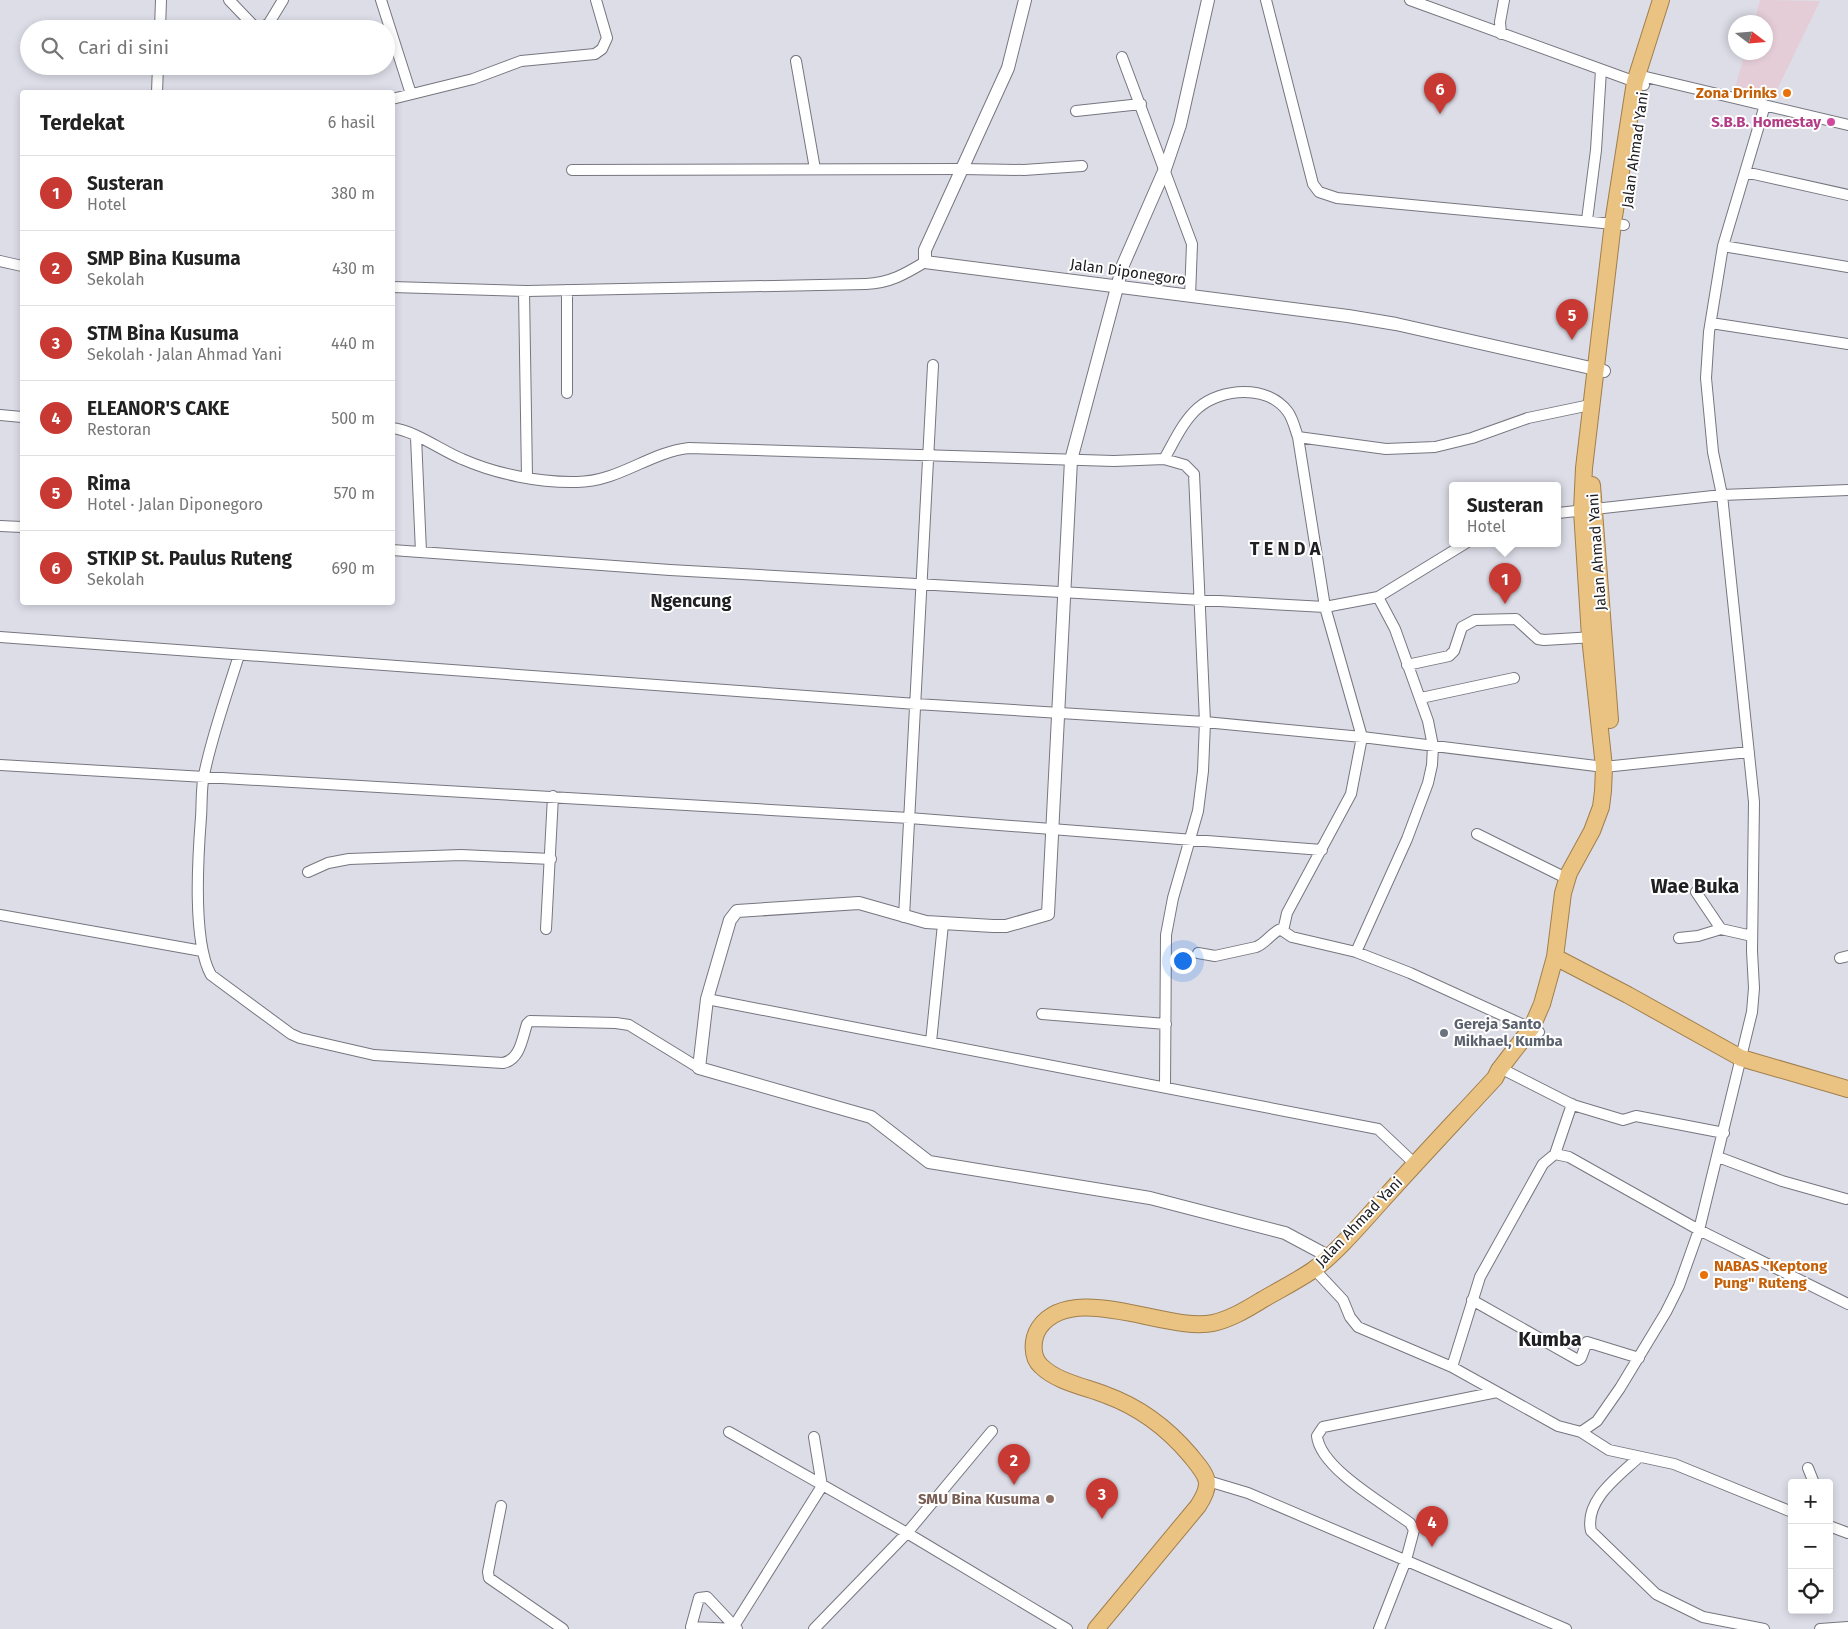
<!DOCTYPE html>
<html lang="id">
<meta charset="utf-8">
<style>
:root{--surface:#fff;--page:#f6f6f6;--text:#222;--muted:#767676;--line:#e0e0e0;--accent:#c73932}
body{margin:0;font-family:"Fira Sans",sans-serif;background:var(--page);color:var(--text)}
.controls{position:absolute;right:15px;bottom:15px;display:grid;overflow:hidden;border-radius:5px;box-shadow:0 2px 8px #0003}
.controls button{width:45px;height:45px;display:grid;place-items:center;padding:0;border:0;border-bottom:1px solid var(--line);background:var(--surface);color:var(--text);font:25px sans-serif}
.compass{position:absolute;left:1728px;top:15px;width:45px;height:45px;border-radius:50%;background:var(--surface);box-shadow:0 2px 8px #0003;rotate:106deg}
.you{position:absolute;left:1182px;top:960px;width:18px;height:18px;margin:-12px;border:4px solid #fff;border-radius:50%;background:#1a73e8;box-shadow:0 0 0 8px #1a73e833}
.badge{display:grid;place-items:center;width:32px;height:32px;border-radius:50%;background:var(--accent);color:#fff;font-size:16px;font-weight:700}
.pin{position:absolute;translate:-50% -41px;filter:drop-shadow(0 1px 2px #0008)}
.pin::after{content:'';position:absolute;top:26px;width:18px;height:15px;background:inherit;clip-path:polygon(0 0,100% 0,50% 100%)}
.popup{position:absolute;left:1449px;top:482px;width:112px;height:65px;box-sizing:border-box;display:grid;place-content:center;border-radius:5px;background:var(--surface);filter:drop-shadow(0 1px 4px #0005);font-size:16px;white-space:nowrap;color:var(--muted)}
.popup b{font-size:19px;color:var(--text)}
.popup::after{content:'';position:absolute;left:50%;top:100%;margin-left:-10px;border:10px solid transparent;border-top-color:var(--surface)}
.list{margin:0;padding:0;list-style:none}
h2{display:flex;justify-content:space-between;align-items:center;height:65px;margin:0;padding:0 20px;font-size:21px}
h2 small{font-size:16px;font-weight:400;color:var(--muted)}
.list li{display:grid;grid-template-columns:32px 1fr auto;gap:15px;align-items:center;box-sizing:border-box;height:75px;padding:0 20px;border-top:1px solid var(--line)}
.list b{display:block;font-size:19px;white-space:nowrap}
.list p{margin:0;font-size:16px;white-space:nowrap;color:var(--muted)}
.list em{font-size:16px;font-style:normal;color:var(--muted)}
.icon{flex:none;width:28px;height:28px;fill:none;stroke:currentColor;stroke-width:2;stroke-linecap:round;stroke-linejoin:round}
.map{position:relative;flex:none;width:1848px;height:1629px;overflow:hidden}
.search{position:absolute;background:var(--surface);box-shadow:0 2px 8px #0003;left:20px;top:20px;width:375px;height:55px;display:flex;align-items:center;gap:12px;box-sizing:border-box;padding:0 18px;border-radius:28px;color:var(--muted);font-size:19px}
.panel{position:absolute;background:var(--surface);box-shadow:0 2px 8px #0003;left:20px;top:90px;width:375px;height:515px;border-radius:5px}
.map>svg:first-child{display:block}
</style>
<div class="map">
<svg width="1848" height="1629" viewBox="0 0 1848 1629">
<rect width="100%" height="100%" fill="#dddde8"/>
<path fill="#e5cdd7" d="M1760,0L1820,1L1772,100L1734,91L1745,53L1766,52V22H1754Z"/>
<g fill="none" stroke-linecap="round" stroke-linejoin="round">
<g stroke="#767680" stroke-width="12">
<path id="minor" d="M229,0L253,25L262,28L269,23L283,0
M381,0L411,94
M1266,0L1313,184L1319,192L1337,198L1624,225
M1410,0L1644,85
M160,29L161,0
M1501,34L1500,22L1504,0
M1122,57L1192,244L1190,296
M796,61L815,169
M1646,77L1848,125
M157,92L158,66
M392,99L473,79L521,61L595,54L602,49L607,38L596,0
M1076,111L1141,104
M572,170L962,169L1024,170L1082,166
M1745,172L1848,195
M1587,220L1596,150L1601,70
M1723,246L1848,267
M0,261L22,266
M392,287L527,291L866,284C890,283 905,274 925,262
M567,290V393
M524,291L527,477
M1711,323L1848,344
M0,415L22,417
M392,428C416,431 440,450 462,459C496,474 540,483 577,482C618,482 650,452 689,448L1114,461L1164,459L1185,465L1194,474L1205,722L1203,771L1198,811L1173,898L1166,935L1165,1086
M416,437L421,552
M1298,437L1386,449L1435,447L1472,438L1528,418L1590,405
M1164,459C1174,442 1183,421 1198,408C1221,388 1268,384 1288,412C1293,419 1295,429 1298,437L1325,607L1378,597L1466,543
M1558,513L1722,495L1848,490
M0,526L22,527
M392,550L670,570L1325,607L1362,737L1351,794L1287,913L1283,931L1292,937L1356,952L1410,973L1539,1032
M0,637L916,704L1205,722L1362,737L1604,767L1749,752
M239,655C227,694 212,735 204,775C201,788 202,803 201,817C198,856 192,941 211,975L291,1034L300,1038L374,1055L503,1063C520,1060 522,1039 527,1024L530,1021L616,1023L629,1025L699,1068
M1407,665L1449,656L1454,651L1462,627L1475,620L1516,619L1538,639L1544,640L1594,637
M1421,698L1514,678
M0,765L909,818L1322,850
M1477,834L1568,879
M308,872L328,863L349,859L461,855L551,859
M1696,892L1721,929L1752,936
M0,915L202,951
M904,917L933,365
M546,929L553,796
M1679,938L1698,936L1721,929
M1356,952L1407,839L1428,783L1432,765L1433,746L1428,721L1395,629L1378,597
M1198,953L1215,956L1256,947C1267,943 1271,932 1283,928
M1840,958L1848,956
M707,999L1378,1129L1415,1164
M1042,1014L1166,1024
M931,1042L943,924
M1508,1072L1573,1105L1623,1120L1636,1116L1724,1133
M1555,1154L1572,1104
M1718,1157L1782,1181L1846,1199
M1314,1269L1343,1300L1350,1317L1358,1327L1452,1367L1558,1426L1581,1432L1597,1421L1620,1388L1666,1312L1679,1286L1699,1230L1752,1012L1754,988L1752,951L1754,802L1722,495L1713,452L1706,378L1709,332L1723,246L1765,105
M1472,1300L1578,1360L1581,1358L1587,1342L1639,1358
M1452,1367L1480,1277L1543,1164L1555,1154L1569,1157L1699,1230L1848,1304
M729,1432L907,1533L1067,1629
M1581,1432L1609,1450L1674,1464L1792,1512
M1639,1457C1619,1476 1584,1500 1591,1531L1656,1594L1703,1617L1764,1629
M1808,1468L1814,1483
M1208,1481L1248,1493L1566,1629
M501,1506L488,1572L489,1578L563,1629
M1829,1526L1848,1533
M734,1626L822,1486L814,1437
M737,1629L691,1627L699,1598L707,1597L737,1629
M814,1629L907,1533L992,1431
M1379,1629L1406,1560L1414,1530L1410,1523C1384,1504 1320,1468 1317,1436L1323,1427L1497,1392
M1820,1629L1848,1627"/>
</g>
<g stroke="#767680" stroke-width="14">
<path id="tertiary" d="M1025,0L1008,68L925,250V262L1348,316L1396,324L1604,371
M1208,0L1180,125L1165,169L1123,265L1071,460L1048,914L1006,926H993L926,922L859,903L737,911L730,920L707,999L699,1068L871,1117L929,1162L1150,1198L1285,1233L1328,1256"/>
</g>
<g stroke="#a07f4c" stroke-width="18">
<path id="trunk" d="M1592,485L1610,720
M1555,957L1628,995L1741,1058L1848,1089
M1096,1629L1198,1506C1214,1482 1207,1476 1190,1455C1168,1429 1139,1407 1106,1395C1086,1387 1057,1382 1041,1366C1031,1357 1032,1339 1039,1328C1072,1280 1168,1333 1213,1323C1231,1319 1247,1309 1262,1300C1279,1290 1297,1281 1313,1270C1336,1254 1367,1217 1387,1195C1422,1156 1459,1117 1495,1078L1499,1070L1532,1027L1542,1004L1555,957L1563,893L1569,873L1592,831L1601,807L1603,791L1604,767L1590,637L1582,511L1584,468L1613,223L1635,82L1661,0"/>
</g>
<use href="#minor" stroke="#fff" stroke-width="10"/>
<use href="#tertiary" stroke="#fff" stroke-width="12"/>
<use href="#trunk" stroke="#eac282" stroke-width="16"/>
</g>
<g fill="#e8710a" stroke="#fff" stroke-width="2">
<circle cx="1787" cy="93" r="5"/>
<circle cx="1704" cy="1275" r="5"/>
</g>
<circle fill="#d1479c" stroke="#fff" stroke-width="2" cx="1831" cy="122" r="5"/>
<circle fill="#6b7280" stroke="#fff" stroke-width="2" cx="1444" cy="1033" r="5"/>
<circle fill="#8d6e63" stroke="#fff" stroke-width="2" cx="1050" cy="1499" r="5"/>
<g text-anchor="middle" stroke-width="4" stroke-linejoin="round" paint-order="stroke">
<g font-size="15" font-weight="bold" fill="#c56008" stroke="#fff" text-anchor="end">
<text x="1777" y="98">Zona Drinks</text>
<text x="1714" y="1271" text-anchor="start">NABAS "Keptong<tspan x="1714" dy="17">Pung" Ruteng</tspan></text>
</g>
<g font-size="15" font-weight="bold" fill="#b23c85" stroke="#fff" text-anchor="end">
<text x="1821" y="127">S.B.B. Homestay</text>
</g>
<g font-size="15" fill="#202024" stroke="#fff">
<text transform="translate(1635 150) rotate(-82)" y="5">Jalan Ahmad Yani</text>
<text transform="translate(1128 272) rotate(8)" y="5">Jalan Diponegoro</text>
<text transform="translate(1597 552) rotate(-94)" y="5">Jalan Ahmad Yani</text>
<text transform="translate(1359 1222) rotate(-46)" y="5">Jalan Ahmad Yani</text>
</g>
<g font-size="15" font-weight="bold" fill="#5b616d" stroke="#fff" text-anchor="start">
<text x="1454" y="1029">Gereja Santo<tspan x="1454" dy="17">Mikhael, Kumba</tspan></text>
</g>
<g font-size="15" font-weight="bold" fill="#785e54" stroke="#fff" text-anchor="end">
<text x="1040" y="1504">SMU Bina Kusuma</text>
</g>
<g font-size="18" font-weight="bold" fill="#202024" stroke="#fff">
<text x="1285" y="555">T E N D A</text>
<text x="691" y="607">Ngencung</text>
</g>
<g font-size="20" font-weight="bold" fill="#202024" stroke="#fff">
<text x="1695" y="893">Wae Buka</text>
<text x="1550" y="1346">Kumba</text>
</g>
</g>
</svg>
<div class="controls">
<button>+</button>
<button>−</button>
<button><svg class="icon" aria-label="locate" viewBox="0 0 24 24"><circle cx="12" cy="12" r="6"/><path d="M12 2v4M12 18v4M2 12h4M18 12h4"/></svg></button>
</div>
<svg class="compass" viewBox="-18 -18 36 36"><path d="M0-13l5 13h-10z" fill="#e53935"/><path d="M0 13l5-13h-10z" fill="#767676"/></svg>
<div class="you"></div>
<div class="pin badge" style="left:1505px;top:604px">1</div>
<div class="popup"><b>Susteran</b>Hotel</div>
<div class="pin badge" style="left:1014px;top:1485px">2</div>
<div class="pin badge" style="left:1102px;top:1519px">3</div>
<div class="pin badge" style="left:1432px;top:1547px">4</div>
<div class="pin badge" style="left:1572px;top:340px">5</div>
<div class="pin badge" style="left:1440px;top:114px">6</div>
<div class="search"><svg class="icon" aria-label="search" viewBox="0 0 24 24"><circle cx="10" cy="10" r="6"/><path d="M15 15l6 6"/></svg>Cari di sini</div>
<section class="panel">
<h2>Terdekat<small>6 hasil</small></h2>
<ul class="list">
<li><span class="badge">1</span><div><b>Susteran</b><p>Hotel</p></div><em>380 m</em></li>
<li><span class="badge">2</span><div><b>SMP Bina Kusuma</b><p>Sekolah</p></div><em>430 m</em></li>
<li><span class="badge">3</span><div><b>STM Bina Kusuma</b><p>Sekolah · Jalan Ahmad Yani</p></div><em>440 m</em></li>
<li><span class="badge">4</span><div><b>ELEANOR'S CAKE</b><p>Restoran</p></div><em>500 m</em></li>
<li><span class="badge">5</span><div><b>Rima</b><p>Hotel · Jalan Diponegoro</p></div><em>570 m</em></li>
<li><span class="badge">6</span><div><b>STKIP St. Paulus Ruteng</b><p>Sekolah</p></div><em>690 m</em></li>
</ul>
</section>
</div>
